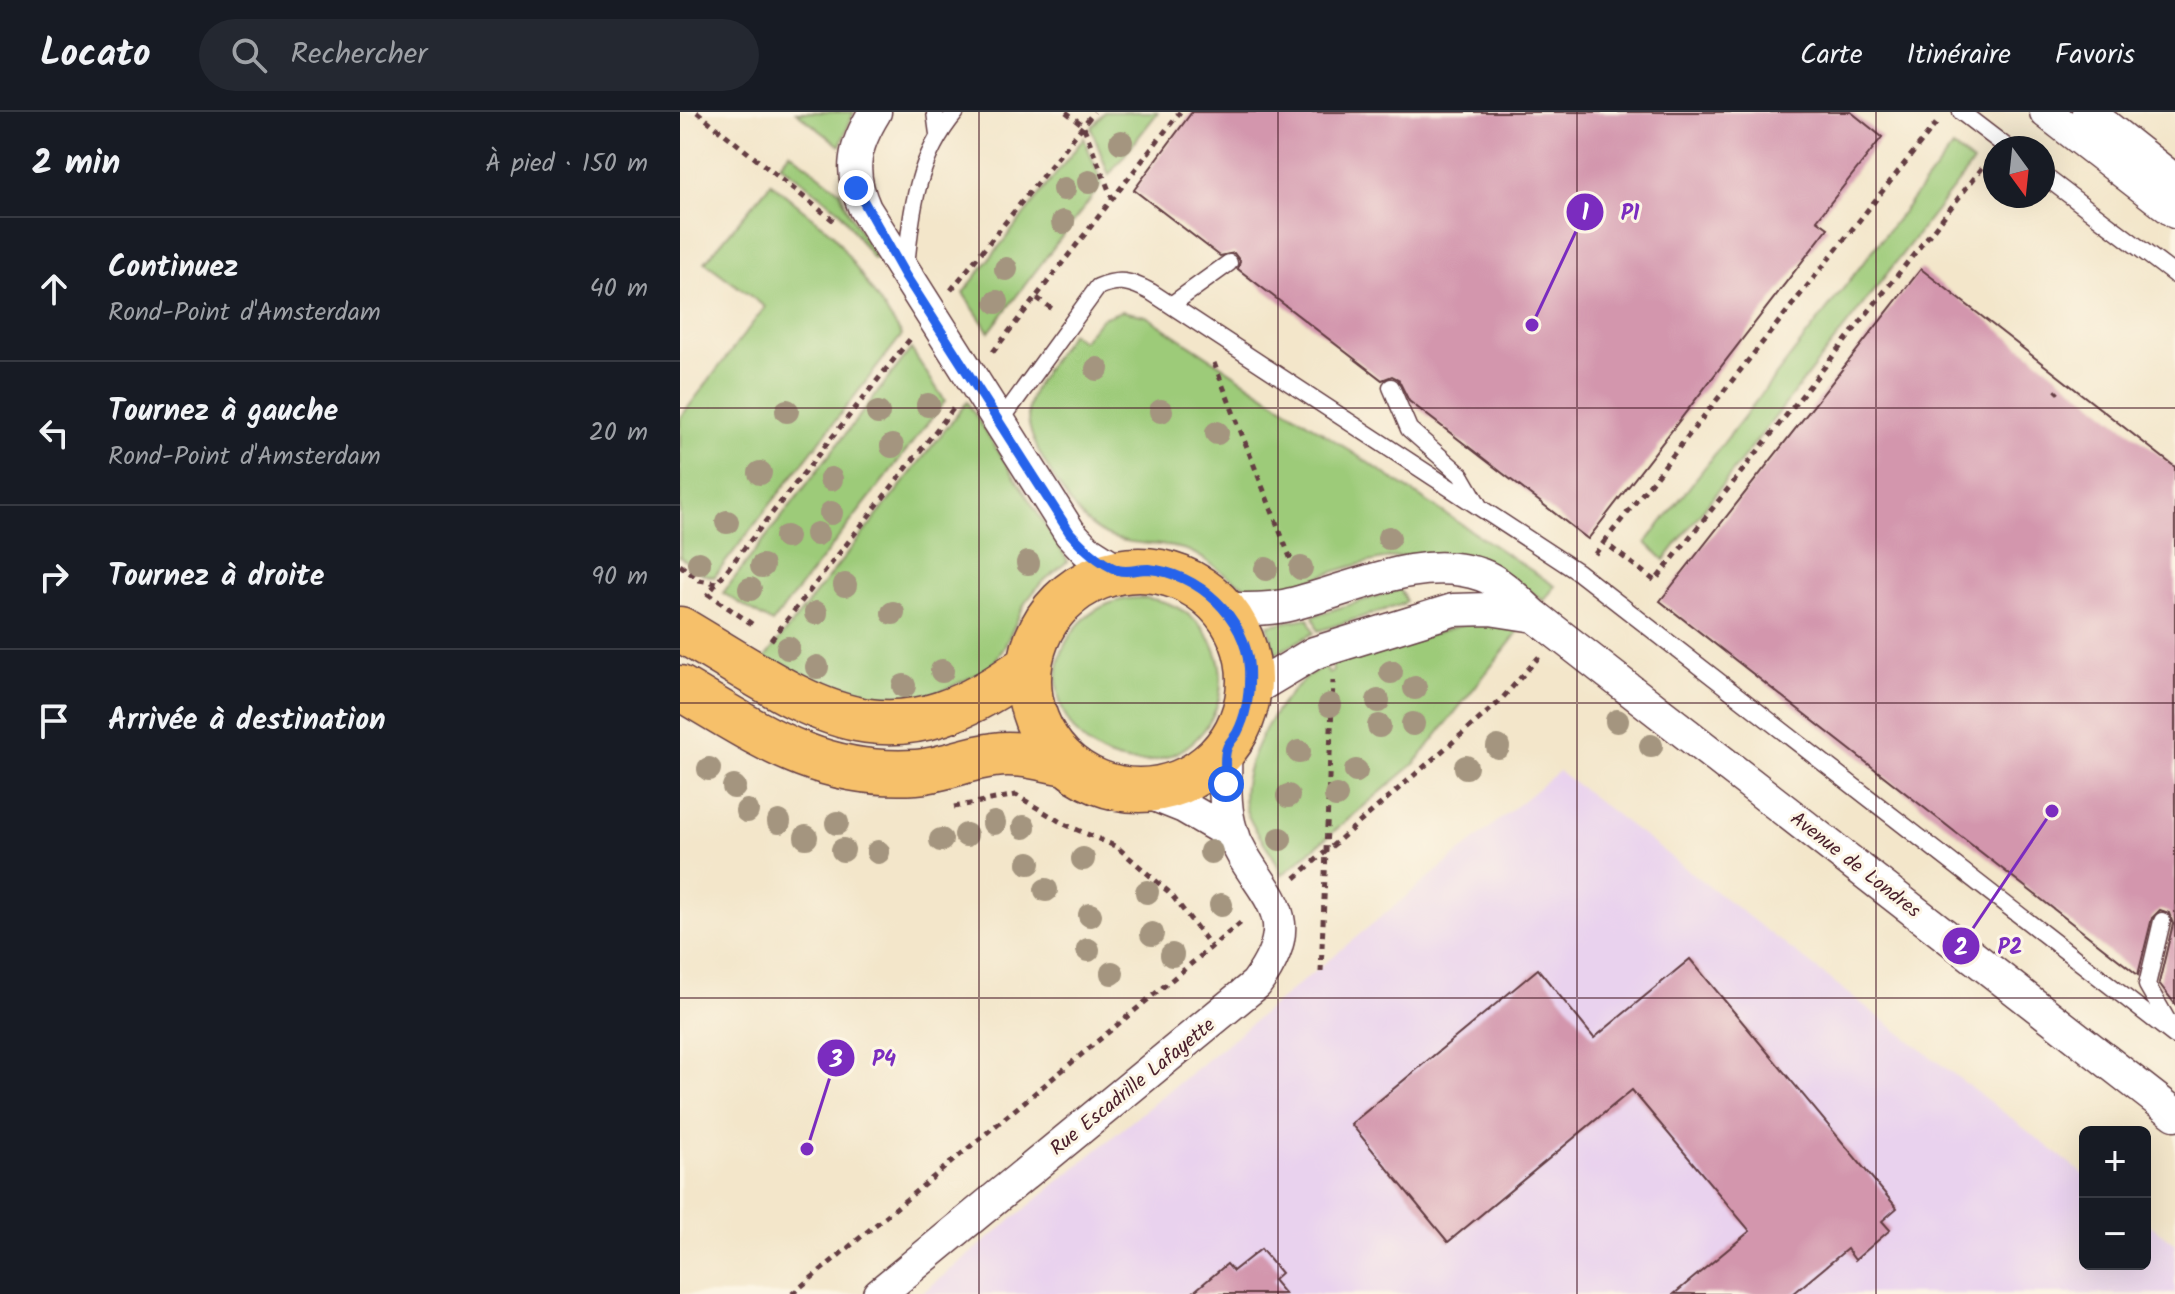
<!DOCTYPE html>
<html lang="fr">
<meta charset="utf-8">
<style>
:root{--surface:#171b24;--page:#242831;--text:#f1f3f6;--muted:#9ea1a6;--line:#363941}
body{margin:0;font-family:Kalam,sans-serif;background:var(--page);color:var(--text)}
.controls{position:absolute;right:24px;bottom:24px;display:grid;overflow:hidden;border-radius:12px;box-shadow:0 8px 32px #0002}
.controls button{width:72px;height:72px;display:grid;place-items:center;padding:0;border:0;border-bottom:2px solid var(--line);background:var(--surface);color:var(--text);font:40px sans-serif}
.compass{position:absolute;left:1303px;top:24px;width:72px;height:72px;border-radius:50%;background:var(--surface);box-shadow:0 8px 32px #0002;rotate:165deg}
.stop{position:absolute;width:24px;height:24px;margin:-18px;border:6px solid #2563eb;border-radius:50%;background:#fff}
.stop.end{background:#2563eb;border-color:#fff;box-shadow:0 2px 8px #0008}
.list{margin:0;padding:0;list-style:none}
h2{display:flex;justify-content:space-between;align-items:center;height:104px;margin:0;padding:0 32px;font-size:34px}
h2 small{font-size:26px;font-weight:400;color:var(--muted)}
.list li{display:grid;grid-template-columns:52px 1fr auto;gap:24px;align-items:center;box-sizing:border-box;height:144px;padding:0 32px;border-top:2px solid var(--line)}
.list b{display:block;font-size:30px;white-space:nowrap}
.list p{margin:0;font-size:26px;white-space:nowrap;color:var(--muted)}
.list em{font-size:26px;font-style:normal;color:var(--muted)}
.icon{flex:none;width:44px;height:44px;fill:none;stroke:currentColor;stroke-width:2;stroke-linecap:round;stroke-linejoin:round}
.map{position:relative;flex:none;width:1495px;height:1182px;overflow:hidden}
header{display:flex;align-items:center;gap:48px;box-sizing:border-box;height:112px;padding:0 40px;background:var(--surface);border-bottom:2px solid var(--line)}
header strong{font-size:38px}
nav{display:flex;gap:44px;margin-inline-start:auto;font-size:28px}
.search{width:560px;height:72px;background:var(--page);display:flex;align-items:center;gap:20px;box-sizing:border-box;padding:0 28px;border-radius:44px;color:var(--muted);font-size:30px}
main{display:flex}
aside{flex:1;background:var(--surface)}
.map>svg:first-child{display:block}
</style>
<header>
<strong>Locato</strong>
<div class="search"><svg class="icon" aria-label="search" viewBox="0 0 24 24"><circle cx="10" cy="10" r="6"/><path d="M15 15l6 6"/></svg>Rechercher</div>
<nav><a>Carte</a><a>Itinéraire</a><a>Favoris</a></nav>
</header>
<main>
<aside>
<h2>2 min<small>À pied · 150 m</small></h2>
<ul class="list">
<li><svg class="icon" aria-label="ahead" viewBox="0 0 24 24"><path d="M12 20V5M6 11l6-6 6 6"/></svg><div><b>Continuez</b><p>Rond-Point d'Amsterdam</p></div><em>40 m</em></li>
<li><svg class="icon" aria-label="left" viewBox="0 0 24 24"><path d="M17 20v-9H6M10 6l-5 5 5 5"/></svg><div><b>Tournez à gauche</b><p>Rond-Point d'Amsterdam</p></div><em>20 m</em></li>
<li><svg class="icon" aria-label="right" viewBox="0 0 24 24"><path d="M7 20v-9h11M14 6l5 5-5 5"/></svg><div><b>Tournez à droite</b></div><em>90 m</em></li>
<li><svg class="icon" aria-label="arrive" viewBox="0 0 24 24"><path d="M6 21V4h12l-3 4 3 4H6"/></svg><div><b>Arrivée à destination</b></div></li>
</ul>
</aside>
<div class="map">
<svg width="1495" height="1182" viewBox="0 0 1495 1182">
<rect width="100%" height="100%" fill="#fcf5e5"/>
<filter id="ink" filterUnits="userSpaceOnUse"><feTurbulence type="fractalNoise" baseFrequency=".0125" numOctaves="2"/><feDisplacementMap in="SourceGraphic" scale="16" xChannelSelector="R" yChannelSelector="G"/><feConvolveMatrix kernelMatrix="1 2 1 2 8 2 1 2 1" color-interpolation-filters="sRGB"/></filter>
<filter id="wash" filterUnits="userSpaceOnUse"><feTurbulence type="fractalNoise" baseFrequency=".006" numOctaves="4" result="noise"/><feDisplacementMap in="SourceGraphic" scale="32" xChannelSelector="R" yChannelSelector="G"/><feGaussianBlur stdDeviation="1.8" result="paint"/><feColorMatrix in="noise" values="0 0 0 0 0 0 0 0 0 0 0 0 0 0 0 0 0 1.4 0 .05"/><feComposite in="paint" operator="in"/></filter>
<g filter="url(#wash)">
<rect width="100%" height="100%" fill="#f3e6ca"/>
<path fill="#e9d2ee" d="M879,659L1405,1063V1152H1465V1109L1495,1132V1182H241Z"/>
<path fill="#9dcb79" stroke="#747552" stroke-width="2" d="M116,0H174L160,34Z
M424,0H478L429,63L411,16Z
M404,26L422,72L309,220L283,181Z
M1273,35L1293,51L984,448L966,431Z
M110,40L160,79L169,101L196,146L193,147L159,98L100,52Z
M91,71L153,122L222,223L34,465L23,462L0,445V306L85,195L25,150Z
M442,199L466,204L875,474L864,489C790,436 737,433 653,460C631,467 606,479 583,478C554,476 535,450 509,439C482,429 452,435 426,423C403,412 390,391 377,371C330,296 344,290 391,221L402,229L422,206Z
M231,237L265,289L92,511L43,481Z
M287,290L388,449L361,471L345,491L324,536L309,557L234,592L178,589L84,547Z
M720,477L726,489L723,492L638,519L633,504Z
M377 568a82 82 0 1 1 164 0a82 82 0 1 1-164 0Z
M628,506L634,521L595,542L588,513Z
M792,510L829,514L839,519L735,651L601,764C596,740 573,722 566,698C554,655 605,570 645,554L649,562L653,560L652,552Z"/>
<g id="blocks">
<path fill="#d396ad" d="M512,0H1171L1202,25L1137,108L1148,116L908,427L729,289L718,267L712,264L702,268L558,157L560,149L554,141L540,144L454,78Z
M1241,157L1495,355V892L1479,871L1493,812L1489,801L1480,798L1472,806L1458,863L980,489Z
M1010,847L1217,1096L1202,1109L1210,1118L1175,1148L1167,1137L1113,1182H994L1070,1119L952,978L768,1130L671,1012L858,857L914,926Z
M581,1137L601,1161L593,1168L605,1182H511L547,1152L553,1159Z"/>
</g>
</g>
<g filter="url(#ink)">
<use href="#blocks" fill-opacity="0" stroke="#633d43" stroke-width="2"/>
<g fill="none" stroke-linecap="round" stroke-linejoin="round">
<g stroke="#633d43" stroke-width="19">
<path id="service" d="M255,0L258,22
M1281,0L1328,36
M1363,63L1495,163
M226,154C232,95 237,46 276,0
M491,193L549,151
M711,275L729,317L781,363L799,394
M319,311L418,175C439,166 450,169 471,180L898,460L1495,924
M1482,809L1467,873L1491,915"/>
</g>
<g stroke="#633d43" stroke-width="35">
<path id="minor" d="M195,0C174,34 168,59 185,97L390,421L406,438L439,459
M1366,0L1495,100
M1408,0L1495,69
M545,497C567,497 590,498 612,492C671,478 741,441 802,463C823,471 839,490 855,504L1495,1002
M569,580L634,541L773,498L810,497L855,504
M464,679L504,695L554,724
M199,1182L576,872C631,797 574,782 551,718C543,693 546,663 545,638"/>
</g>
<g stroke="#633d43" stroke-width="47">
<path id="primary" d="M349 568a110 110 0 1 1 220 0a110 110 0 1 1-220 0Z
M0,517C134,596 203,662 349,553
M0,576C80,623 139,666 236,660C263,658 287,646 314,643C338,639 362,647 386,651"/>
</g>
<path stroke="#633d43" stroke-width="5" stroke-dasharray="6 6" stroke-linecap="butt" d="M17,0L154,109
M386,0L403,13L432,86
M271,178L414,0
M357,186L375,199
M313,240L500,0
M534,251L615,458
M1376,281L1378,279
M924,430L1259,8
M915,442L924,430L975,469L1307,50
M0,453L19,468L37,471
M72,512L28,482L230,227
M91,528L273,297
M274,695L336,683L384,712L437,735L490,781L531,834
M615,766L818,591L859,545
M641,860L653,569
M112,1182L564,808"/>
<use href="#service" stroke="#fff" stroke-width="16"/>
<use href="#minor" stroke="#fff" stroke-width="32"/>
<use href="#primary" stroke="#f6c06b" stroke-width="44"/>
</g>
<g fill="#a4957f">
<circle cx="441" cy="30" r="12"/>
<circle cx="409" cy="70" r="12"/>
<circle cx="384" cy="77" r="12"/>
<circle cx="383" cy="110" r="12"/>
<circle cx="326" cy="157" r="12"/>
<circle cx="317" cy="190" r="12"/>
<circle cx="417" cy="257" r="12"/>
<circle cx="248" cy="293" r="12"/>
<circle cx="107" cy="299" r="12"/>
<circle cx="481" cy="299" r="12"/>
<circle cx="198" cy="301" r="12"/>
<circle cx="537" cy="321" r="12"/>
<circle cx="212" cy="334" r="12"/>
<circle cx="80" cy="361" r="12"/>
<circle cx="151" cy="367" r="12"/>
<circle cx="151" cy="401" r="12"/>
<circle cx="47" cy="410" r="12"/>
<circle cx="137" cy="422" r="12"/>
<circle cx="106" cy="425" r="12"/>
<circle cx="709" cy="426" r="12"/>
<circle cx="19" cy="451" r="12"/>
<circle cx="348" cy="451" r="12"/>
<circle cx="82" cy="454" r="12"/>
<circle cx="621" cy="456" r="12"/>
<circle cx="586" cy="457" r="12"/>
<circle cx="165" cy="473" r="12"/>
<circle cx="70" cy="477" r="12"/>
<circle cx="136" cy="501" r="12"/>
<circle cx="213" cy="501" r="12"/>
<circle cx="108" cy="536" r="12"/>
<circle cx="137" cy="555" r="12"/>
<circle cx="262" cy="559" r="12"/>
<circle cx="711" cy="560" r="12"/>
<circle cx="224" cy="574" r="12"/>
<circle cx="735" cy="576" r="12"/>
<circle cx="698" cy="589" r="12"/>
<circle cx="650" cy="593" r="12"/>
<circle cx="937" cy="609" r="12"/>
<circle cx="733" cy="612" r="12"/>
<circle cx="699" cy="614" r="12"/>
<circle cx="971" cy="634" r="12"/>
<circle cx="818" cy="635" r="12"/>
<circle cx="619" cy="640" r="12"/>
<circle cx="786" cy="655" r="12"/>
<circle cx="29" cy="657" r="12"/>
<circle cx="676" cy="659" r="12"/>
<circle cx="54" cy="675" r="12"/>
<circle cx="608" cy="684" r="12"/>
<circle cx="656" cy="684" r="12"/>
<circle cx="67" cy="699" r="12"/>
<circle cx="99" cy="710" r="12"/>
<circle cx="157" cy="711" r="12"/>
<circle cx="314" cy="711" r="12"/>
<circle cx="344" cy="715" r="12"/>
<circle cx="286" cy="723" r="12"/>
<circle cx="126" cy="725" r="12"/>
<circle cx="600" cy="727" r="12"/>
<circle cx="261" cy="728" r="12"/>
<circle cx="163" cy="738" r="12"/>
<circle cx="198" cy="740" r="12"/>
<circle cx="531" cy="740" r="12"/>
<circle cx="403" cy="747" r="12"/>
<circle cx="349" cy="751" r="12"/>
<circle cx="366" cy="778" r="12"/>
<circle cx="467" cy="780" r="12"/>
<circle cx="541" cy="793" r="12"/>
<circle cx="410" cy="803" r="12"/>
<circle cx="472" cy="822" r="12"/>
<circle cx="408" cy="838" r="12"/>
<circle cx="492" cy="843" r="12"/>
<circle cx="432" cy="861" r="12"/>
</g>
</g>
<g fill="none" stroke-linecap="round" stroke-linejoin="round" filter="url(#ink)">
<path stroke="#2563eb" stroke-width="10" d="M176,76L225,163L390,421C403,435 419,451 438,458C447,461 458,457 468,457C518,461 566,505 569,556C570,578 568,600 557,621C554,626 549,630 547,636C543,645 546,662 546,672"/>
</g>
<path fill="none" stroke="#4a1f2b" stroke-width="2" stroke-opacity="0.55" d="M299,0V1182M598,0V1182M897,0V1182M1196,0V1182M0,296H1495M0,591H1495M0,886H1495"/>
<g text-anchor="middle" stroke-width="6" stroke-linejoin="round" paint-order="stroke">
<g font-size="20" fill="#4a1f2b" stroke="#fcf5e5">
<text transform="translate(1176 752) rotate(38)" y="7">Avenue de Londres</text>
<text transform="translate(452 974) rotate(-39)" y="7">Rue Escadrille Lafayette</text>
</g>
</g>
<path fill="none" stroke="#7b2cbf" stroke-width="3" d="M852 213L905 100M1372 699L1281 834M127 1037L156 946"/>
<g fill="#7b2cbf" stroke="#fcf5e5" stroke-width="3">
<circle cx="852" cy="213" r="8"/>
<circle cx="1372" cy="699" r="8"/>
<circle cx="127" cy="1037" r="8"/>
<circle cx="905" cy="100" r="20"/>
<circle cx="1281" cy="834" r="20"/>
<circle cx="156" cy="946" r="20"/>
</g>
<g font-size="24" text-anchor="middle" font-weight="bold" fill="#fff">
<text x="905" y="108">1</text>
<text x="1281" y="843">2</text>
<text x="156" y="955">3</text>
</g>
<g font-size="22" text-anchor="middle" font-weight="bold" fill="#7b2cbf" stroke="#fcf5e5" stroke-width="6" stroke-linejoin="round" paint-order="stroke">
<text x="950" y="108">P1</text>
<text x="1330" y="842">P2</text>
<text x="204" y="954">P4</text>
</g>
</svg>
<div class="controls">
<button>+</button>
<button>−</button>
</div>
<svg class="compass" viewBox="-18 -18 36 36"><path d="M0-13l5 13h-10z" fill="#e53935"/><path d="M0 13l5-13h-10z" fill="#9ea1a6"/></svg>
<div class="stop" style="left:546px;top:672px"></div>
<div class="stop end" style="left:176px;top:76px"></div>
</div>
</main>
